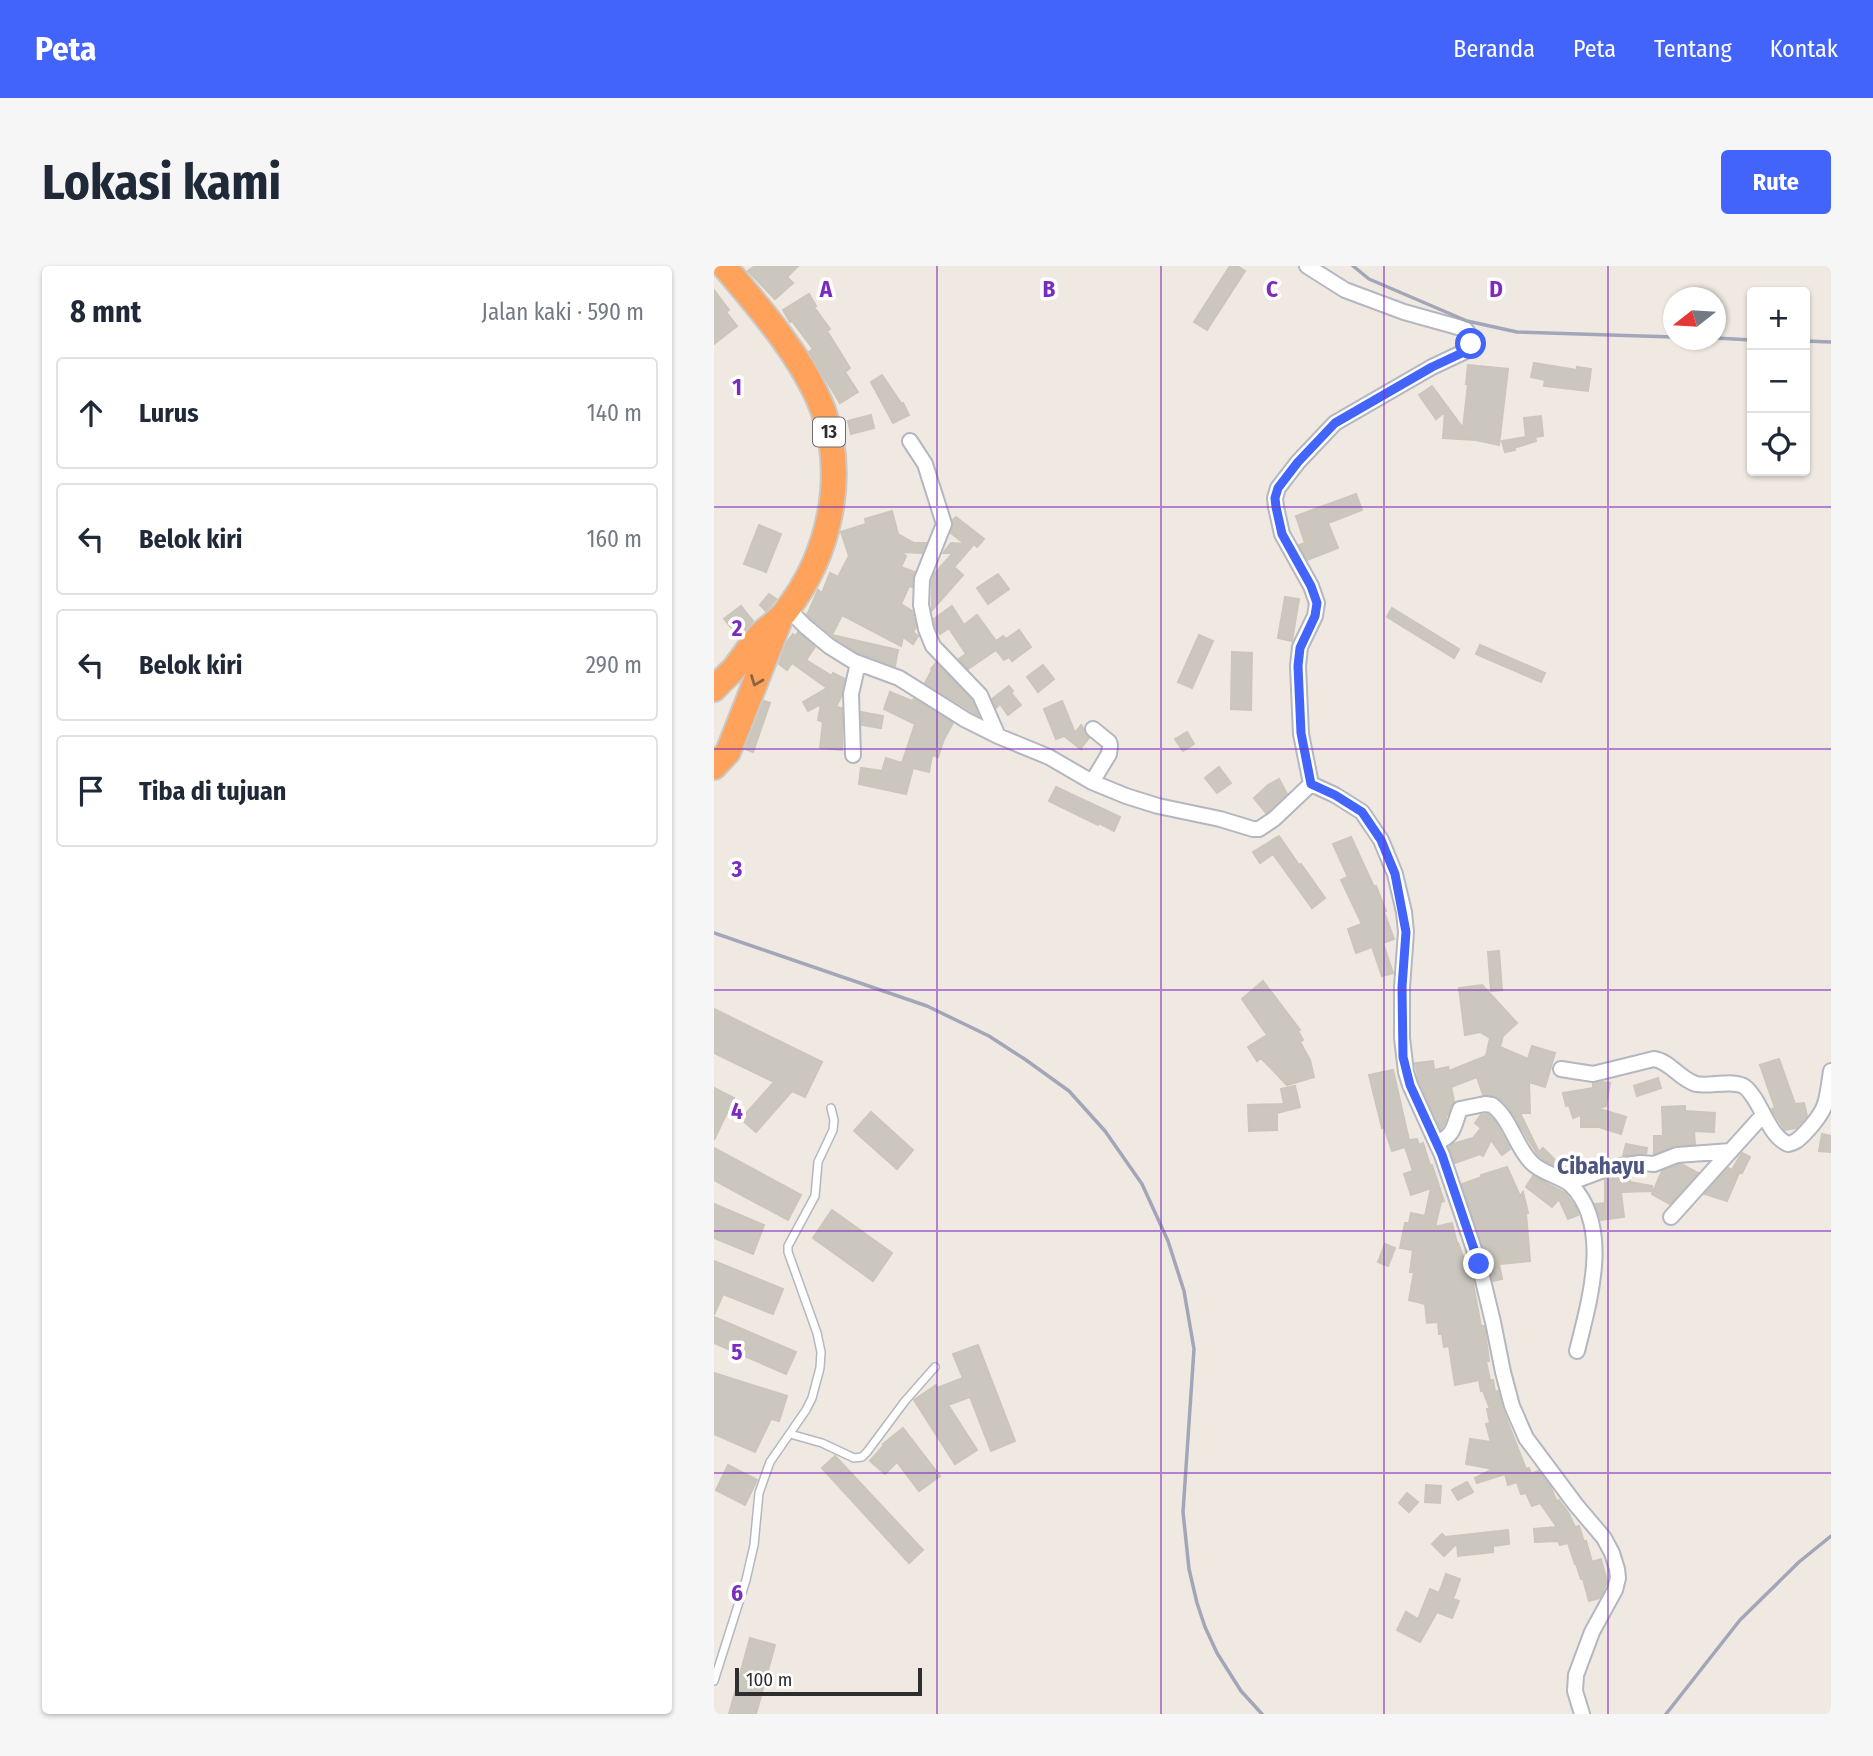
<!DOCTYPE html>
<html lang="id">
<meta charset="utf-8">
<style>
:root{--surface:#fff;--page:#f6f6f7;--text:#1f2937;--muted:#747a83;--line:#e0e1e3;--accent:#4264fb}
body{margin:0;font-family:"Fira Sans Condensed",sans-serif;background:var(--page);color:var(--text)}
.controls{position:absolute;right:21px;top:21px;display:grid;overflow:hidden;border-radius:7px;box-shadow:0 2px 5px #0004}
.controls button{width:63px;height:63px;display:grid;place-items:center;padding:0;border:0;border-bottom:2px solid var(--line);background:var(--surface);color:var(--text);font:35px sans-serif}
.compass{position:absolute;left:949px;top:21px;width:63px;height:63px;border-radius:50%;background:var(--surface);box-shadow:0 2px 5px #0004;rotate:253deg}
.scale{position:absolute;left:21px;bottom:18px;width:187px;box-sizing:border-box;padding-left:7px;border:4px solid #2e2e2e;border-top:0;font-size:19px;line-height:24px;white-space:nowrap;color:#2e2e2e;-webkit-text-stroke:5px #fff;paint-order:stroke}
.stop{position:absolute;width:21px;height:21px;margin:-16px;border:5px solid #4264fb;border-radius:50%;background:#fff}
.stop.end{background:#4264fb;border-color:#fff;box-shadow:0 2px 7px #0008}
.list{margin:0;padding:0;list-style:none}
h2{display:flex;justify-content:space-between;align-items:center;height:91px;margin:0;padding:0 28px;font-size:30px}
h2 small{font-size:23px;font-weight:400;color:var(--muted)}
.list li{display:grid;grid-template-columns:46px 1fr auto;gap:21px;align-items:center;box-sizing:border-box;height:112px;margin:0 14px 14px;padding:0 14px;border:2px solid var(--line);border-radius:7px}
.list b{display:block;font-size:26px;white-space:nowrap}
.list em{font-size:23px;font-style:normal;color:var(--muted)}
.icon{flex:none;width:38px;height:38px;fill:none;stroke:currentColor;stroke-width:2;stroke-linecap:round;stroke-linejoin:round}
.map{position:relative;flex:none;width:1117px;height:1448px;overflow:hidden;border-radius:7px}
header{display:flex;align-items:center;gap:42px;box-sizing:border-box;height:98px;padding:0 35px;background:var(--accent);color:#fff}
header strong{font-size:33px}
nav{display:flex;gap:38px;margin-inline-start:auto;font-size:24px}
.intro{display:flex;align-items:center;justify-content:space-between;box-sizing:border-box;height:168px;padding:0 42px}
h1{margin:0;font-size:49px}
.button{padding:18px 32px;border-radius:7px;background:var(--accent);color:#fff;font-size:24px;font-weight:700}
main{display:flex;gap:42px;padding:0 42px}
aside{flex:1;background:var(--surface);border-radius:7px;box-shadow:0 2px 5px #0004}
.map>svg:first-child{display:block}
</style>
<header>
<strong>Peta</strong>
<nav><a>Beranda</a><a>Peta</a><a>Tentang</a><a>Kontak</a></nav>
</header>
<div class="intro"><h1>Lokasi kami</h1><a class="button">Rute</a></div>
<main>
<aside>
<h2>8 mnt<small>Jalan kaki · 590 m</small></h2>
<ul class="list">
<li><svg class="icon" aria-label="ahead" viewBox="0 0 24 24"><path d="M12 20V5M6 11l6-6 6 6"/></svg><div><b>Lurus</b></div><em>140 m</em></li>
<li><svg class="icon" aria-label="left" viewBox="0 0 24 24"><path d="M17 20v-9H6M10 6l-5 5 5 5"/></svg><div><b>Belok kiri</b></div><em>160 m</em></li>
<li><svg class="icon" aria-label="left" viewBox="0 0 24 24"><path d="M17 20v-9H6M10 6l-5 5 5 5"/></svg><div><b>Belok kiri</b></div><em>290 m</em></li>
<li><svg class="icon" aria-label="arrive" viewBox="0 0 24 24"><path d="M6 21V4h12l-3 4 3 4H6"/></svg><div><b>Tiba di tujuan</b></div></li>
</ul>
</aside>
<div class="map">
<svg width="1117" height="1448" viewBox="0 0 1117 1448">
<rect width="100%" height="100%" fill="#efe9e1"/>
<path fill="#cbc7bf" stroke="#cbc5ba" stroke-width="2" d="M41,0H84L73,11L79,17L61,33L34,5Z
M516,0H523L531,5L493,64L480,56Z
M0,24L15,44L12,46L23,60L0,78Z
M95,28L102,40L100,41L116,63L113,65L136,102L131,106L144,126L126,137L95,86L99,83L78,55L76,56L69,44Z
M820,97L863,104V101L877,103L874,125L830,120L831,114L817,111Z
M754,99L794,103L785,179L762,174L729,172L731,146L722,153L705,129L718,120L749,162L754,118H752Z
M168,109L187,137H189L195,149L179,157L157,116Z
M157,149L160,162L137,168L134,155Z
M827,150L829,170L821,171L822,175L800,182L801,184L791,186L788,175L812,171L810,152Z
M642,228L648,244L614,257L624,282L593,294L585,279L591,277L582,250Z
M178,245L184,268L200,277H212L208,287L187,286L192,290L187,301L200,306L198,321L195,320L187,338L198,345L202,361L199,366L204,370L199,378L189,371L187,380L128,349L118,369L184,384L181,400L143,386L121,372L93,349L104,324L108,327L116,307L124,311L135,290L127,266L152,258L151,253Z
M242,251L270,273L263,281L260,278L240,301L249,309L218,344V315L220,308L239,287H229L237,277L251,278L237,267L239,254Z
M45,259L67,268L52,306L30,298Z
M284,308L295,323L274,338L263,322Z
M55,328L62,333L52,345L46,339Z
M571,331L585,333L578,375L564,372Z
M27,340L39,355L25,371L10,353Z
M238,340L250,359L263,349L282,375L289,370L292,373L305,364L317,381L298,395L295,391L290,394L282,384L254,403L245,393L252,388L235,362L226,368L221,360L220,353Z
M678,342L745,383L740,392L673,351Z
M84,366L101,381L92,394L118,410L119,407L131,413L127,431L122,441L128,442V484L106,482L109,456L104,454L107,438L94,445L89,436L113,422L78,397L73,404L65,398L73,376L79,368L82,370Z
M485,369L499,375L478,422L464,416Z
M766,379L831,407L827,416L762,388Z
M518,386L538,387L537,444L517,443Z
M222,397L258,434L264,449L211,417L218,404L217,403Z
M329,399L340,413L324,426L313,411Z
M295,420L299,425L297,427L307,439L294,449L286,438L282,442L278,433Z
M176,426L198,435L200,433L239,457L230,473L224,491L218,489L215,506L199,502L192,528L145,518L147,502L168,505L172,492L188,497L201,458L170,443Z
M50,435L56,437L39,486L31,483Z
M348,435L361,467L367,459L375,472L367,482L368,484L350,470L342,473L330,443Z
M147,446L169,450L167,462L148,459Z
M473,466L480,478L469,485L461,473Z
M505,501L517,517L503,527L491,512Z
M565,513L573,528L552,547L540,532L554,519Z
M342,521L406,551L400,565L385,557L384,559L335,535Z
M565,570L585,599L587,598L611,632L598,642L559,588L546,597L539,586Z
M637,571L660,621L662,620L672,645L670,646L680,673L669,677L679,707L668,710L658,681L642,687L634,663L648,658L627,614L634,611L619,578Z
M785,685L788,724L777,725L774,686Z
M549,715L586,764L584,765L589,774L586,776L596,794L600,811L573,819L547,792L543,795L534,781L553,769L528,733Z
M768,719L803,757L789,770L786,781L814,793L818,780L841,787L831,821L815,816L816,847H806L825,886L829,882L847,900L861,902L860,905L856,906L831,895L824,889L792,838L780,830L769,829L763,811L737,821L740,835L734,849L732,850V855L727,863L705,816L701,797L719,795L720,804L734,801L735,805L772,790L776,772L766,766L751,769L745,722Z
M0,743L108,796L91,831L78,825L42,866L27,853L60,816L0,787Z
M1065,793L1081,838L1090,837L1093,850L1082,862L1071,864L1059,846L1058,843L1061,842L1046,799Z
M679,804L695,874L703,873L705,879L709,877L716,899H718L730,935L727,936L721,961L738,957L743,977H744L750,993L753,992L756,1001L767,1060H770L771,1065L775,1095H772L776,1114H779L781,1126L784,1125L789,1144L812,1203L815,1202L817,1208L824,1205L836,1220L843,1236L845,1234L855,1248L861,1261L865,1260L870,1276L872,1275L878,1296L887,1293L893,1316L886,1332L875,1335L869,1313H867L862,1298H861L854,1277L846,1279L844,1275L821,1276L820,1263L843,1261L826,1237L818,1240L812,1227L807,1228L803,1216L794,1219L791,1208L763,1217L761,1212L779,1203L752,1198L756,1173L777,1176L772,1158L776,1157L773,1143H776L769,1125H767L765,1114L741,1119L735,1080L730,1081L728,1068H725L724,1056L713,1057L711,1038L695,1034L700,1006H696L699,984L686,982L691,957H695L697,947L711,950L717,922L697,929L690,908L699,905L691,881L678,885L670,861L668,862L655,809Z
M944,812L947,822L923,830L920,820Z
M887,816L896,817L892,840L883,843V844H889L912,851L907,868L885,861H867V849L859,852L855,839L852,840L849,827L879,822V817Z
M581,820L586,841L563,847V864L535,865L534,839L570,838L567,823Z
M0,822L20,832L0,874Z
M971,840V845L1001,847L1000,866L980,865L981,878L960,880L940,888V870H949L948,841Z
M157,846L199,884L183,903L140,865Z
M774,848L782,857L796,883L788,889L777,874L769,890L766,888L741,897L735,881L739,878L759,872L767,862L761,857L767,849Z
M1108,868L1117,870V886L1105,885Z
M912,878L933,882L932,888L909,890Z
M0,882L87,929L74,954L0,914Z
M1028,887L1036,891L1028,907L1019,902Z
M967,898L984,907L956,938L938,928L948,905Z
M793,901L806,930L809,926L814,947H812L816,995L785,998L788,1013L779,1015L774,995L748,918L768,911L767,909Z
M1014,902L1025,907L1013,935L991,928Z
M916,908V916L938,920V925L907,926L910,951L887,954L881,938L891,937V914Z
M819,910L851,927L862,942L864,949L854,953L845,933L838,941L812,921Z
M0,938L50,959L39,988L0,972Z
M118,944L178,987L159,1015L99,972Z
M671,978L681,982L674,1000L664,996Z
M0,995L69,1023L59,1048L9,1028L0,1049Z
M0,1051L82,1086L72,1108L0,1077Z
M264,1079L301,1175L277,1185L256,1131L234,1139L263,1184L241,1198L200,1134L222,1119L223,1122L249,1112L239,1088Z
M0,1107L73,1130L65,1155L57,1153L41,1186L0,1168Z
M189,1162L226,1210L205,1225L183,1196L171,1208L156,1195L170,1179L169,1178Z
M121,1190L209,1284L195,1297L108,1202Z
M14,1199L43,1214L31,1239L2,1224Z
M753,1216L759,1226L744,1234L738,1224Z
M712,1219L727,1220L726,1237L711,1236Z
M693,1227L704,1236L695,1246L685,1237Z
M794,1264L795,1278L779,1280V1286L744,1290L743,1277L730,1290L718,1278L728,1268L731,1271Z
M732,1308L746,1313L739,1333L745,1335L738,1352L723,1346L706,1376L683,1364L692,1346L704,1353L716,1323L725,1327Z
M36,1372L61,1379L42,1448H15Z"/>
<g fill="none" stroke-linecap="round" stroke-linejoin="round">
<g stroke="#b4b7c1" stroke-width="10">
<path id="lane" d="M76,1168L108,1177L140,1192L148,1191L153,1186L191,1135L221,1101
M0,1415L32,1314L40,1279L45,1227L56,1196L92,1144L98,1132L106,1102L107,1086L103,1067L74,986V980L101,930L104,896L119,864L120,854L117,842"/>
</g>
<g stroke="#b4b7c1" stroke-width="18">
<path id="street" d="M593,0L631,24L690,46L751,63L758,72L756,82L754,84L718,101L621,157L584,196L564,222L561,232L562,241L568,268L597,320L603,337L601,350L586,381L584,400L587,468L597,518
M196,175L211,198L230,258L208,313L207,339L212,363L219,380L266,429L284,470
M74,343L91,360L115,380L139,395L185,412L252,454L284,470L335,491L378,516L412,530L444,540L506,553L539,563H545L560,553L597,518
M139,489L137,428L144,397
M378,516L395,488L396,479L395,476L379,463
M597,518L621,529L648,546L667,574L681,608L690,646L692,666L688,721V772L692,806L696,819L728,889L765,998L779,1056L789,1106L798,1140L812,1172L862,1239L890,1272L898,1287L903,1303L904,1312L901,1324L878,1366L862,1409L861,1425L868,1448
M847,803L879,808L940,793C956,795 965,813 982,818C995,821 1021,813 1031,821C1047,834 1054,870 1074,878C1082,877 1086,872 1092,866C1114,842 1112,837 1117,805
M723,876C741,870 740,858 746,843L771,838L778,839C796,852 801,879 817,896C828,908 848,910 858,920C898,962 875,1036 863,1085
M855,917L895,902L926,897L940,898L963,889L1017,885
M957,951L1049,849"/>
</g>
<g stroke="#c9c9c9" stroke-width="28">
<path id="highway" d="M0,423C6,416 13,410 19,404C28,393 35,381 45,370C54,361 65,355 72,345C115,290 133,212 109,144C90,93 45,41 10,0
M0,501L14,486L65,356"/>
</g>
<use href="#lane" stroke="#fff" stroke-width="7"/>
<use href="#street" stroke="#fff" stroke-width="14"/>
<use href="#highway" stroke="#ffa35c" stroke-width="24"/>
<path stroke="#a3a6b8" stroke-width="3.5" d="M639,0L655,13L753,55L803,66L959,71
M1001,72L1038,74
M1091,75L1117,76
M0,667L213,740L275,770L312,794L355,825L391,865L428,918L454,975L470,1025L480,1083L469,1246L475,1303L483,1337L491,1361L503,1387L527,1425L548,1448
M952,1448L1026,1354L1085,1296L1117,1270"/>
</g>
<defs><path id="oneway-chevron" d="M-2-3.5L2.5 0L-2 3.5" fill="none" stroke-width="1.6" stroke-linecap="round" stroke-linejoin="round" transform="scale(1.75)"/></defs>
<use stroke="#8c6343" href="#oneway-chevron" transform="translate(42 415) rotate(111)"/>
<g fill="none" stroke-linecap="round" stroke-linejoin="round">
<path stroke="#4264fb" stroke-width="9" d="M757,78L756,82L750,86L718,101L621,157L584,196L564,222L561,232L562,241L568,268L597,320L603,337L601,350L586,382L584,400L587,467L597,518L621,529L648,546L667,574L681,608L692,666L688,721L689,791L696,819L728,889L765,998"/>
</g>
<path fill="none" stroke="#7b2cbf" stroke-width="2" stroke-opacity="0.55" d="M223,0V1448M447,0V1448M670,0V1448M894,0V1448M0,241H1117M0,483H1117M0,724H1117M0,965H1117M0,1207H1117"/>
<g text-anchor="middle" stroke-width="7" stroke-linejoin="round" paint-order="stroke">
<rect fill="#fff" stroke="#6d6d6d" stroke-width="2" x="99" y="151.5" width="32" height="29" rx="5"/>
<g font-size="18" font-weight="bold" fill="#2e2e2e">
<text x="115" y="172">13</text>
</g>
<g font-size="23" font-weight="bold" fill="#4d5680" stroke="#fff">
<text x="887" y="908">Cibahayu</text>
</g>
</g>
<g font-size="23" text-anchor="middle" font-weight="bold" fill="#7b2cbf" stroke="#fff" stroke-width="7" stroke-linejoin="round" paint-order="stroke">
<text x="112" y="31">A</text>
<text x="335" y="31">B</text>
<text x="558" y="31">C</text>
<text x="782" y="31">D</text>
<text x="23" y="129">1</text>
<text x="23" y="370">2</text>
<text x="23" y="611">3</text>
<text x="23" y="853">4</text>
<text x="23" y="1094">5</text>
<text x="23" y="1335">6</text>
</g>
</svg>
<div class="controls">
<button>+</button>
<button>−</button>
<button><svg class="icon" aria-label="locate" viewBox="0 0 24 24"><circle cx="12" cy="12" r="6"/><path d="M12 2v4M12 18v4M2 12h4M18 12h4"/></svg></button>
</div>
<svg class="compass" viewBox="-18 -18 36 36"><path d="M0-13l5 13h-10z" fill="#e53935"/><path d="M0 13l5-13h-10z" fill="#747a83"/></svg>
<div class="scale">100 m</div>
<div class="stop" style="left:757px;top:78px"></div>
<div class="stop end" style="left:765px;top:998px"></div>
</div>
</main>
